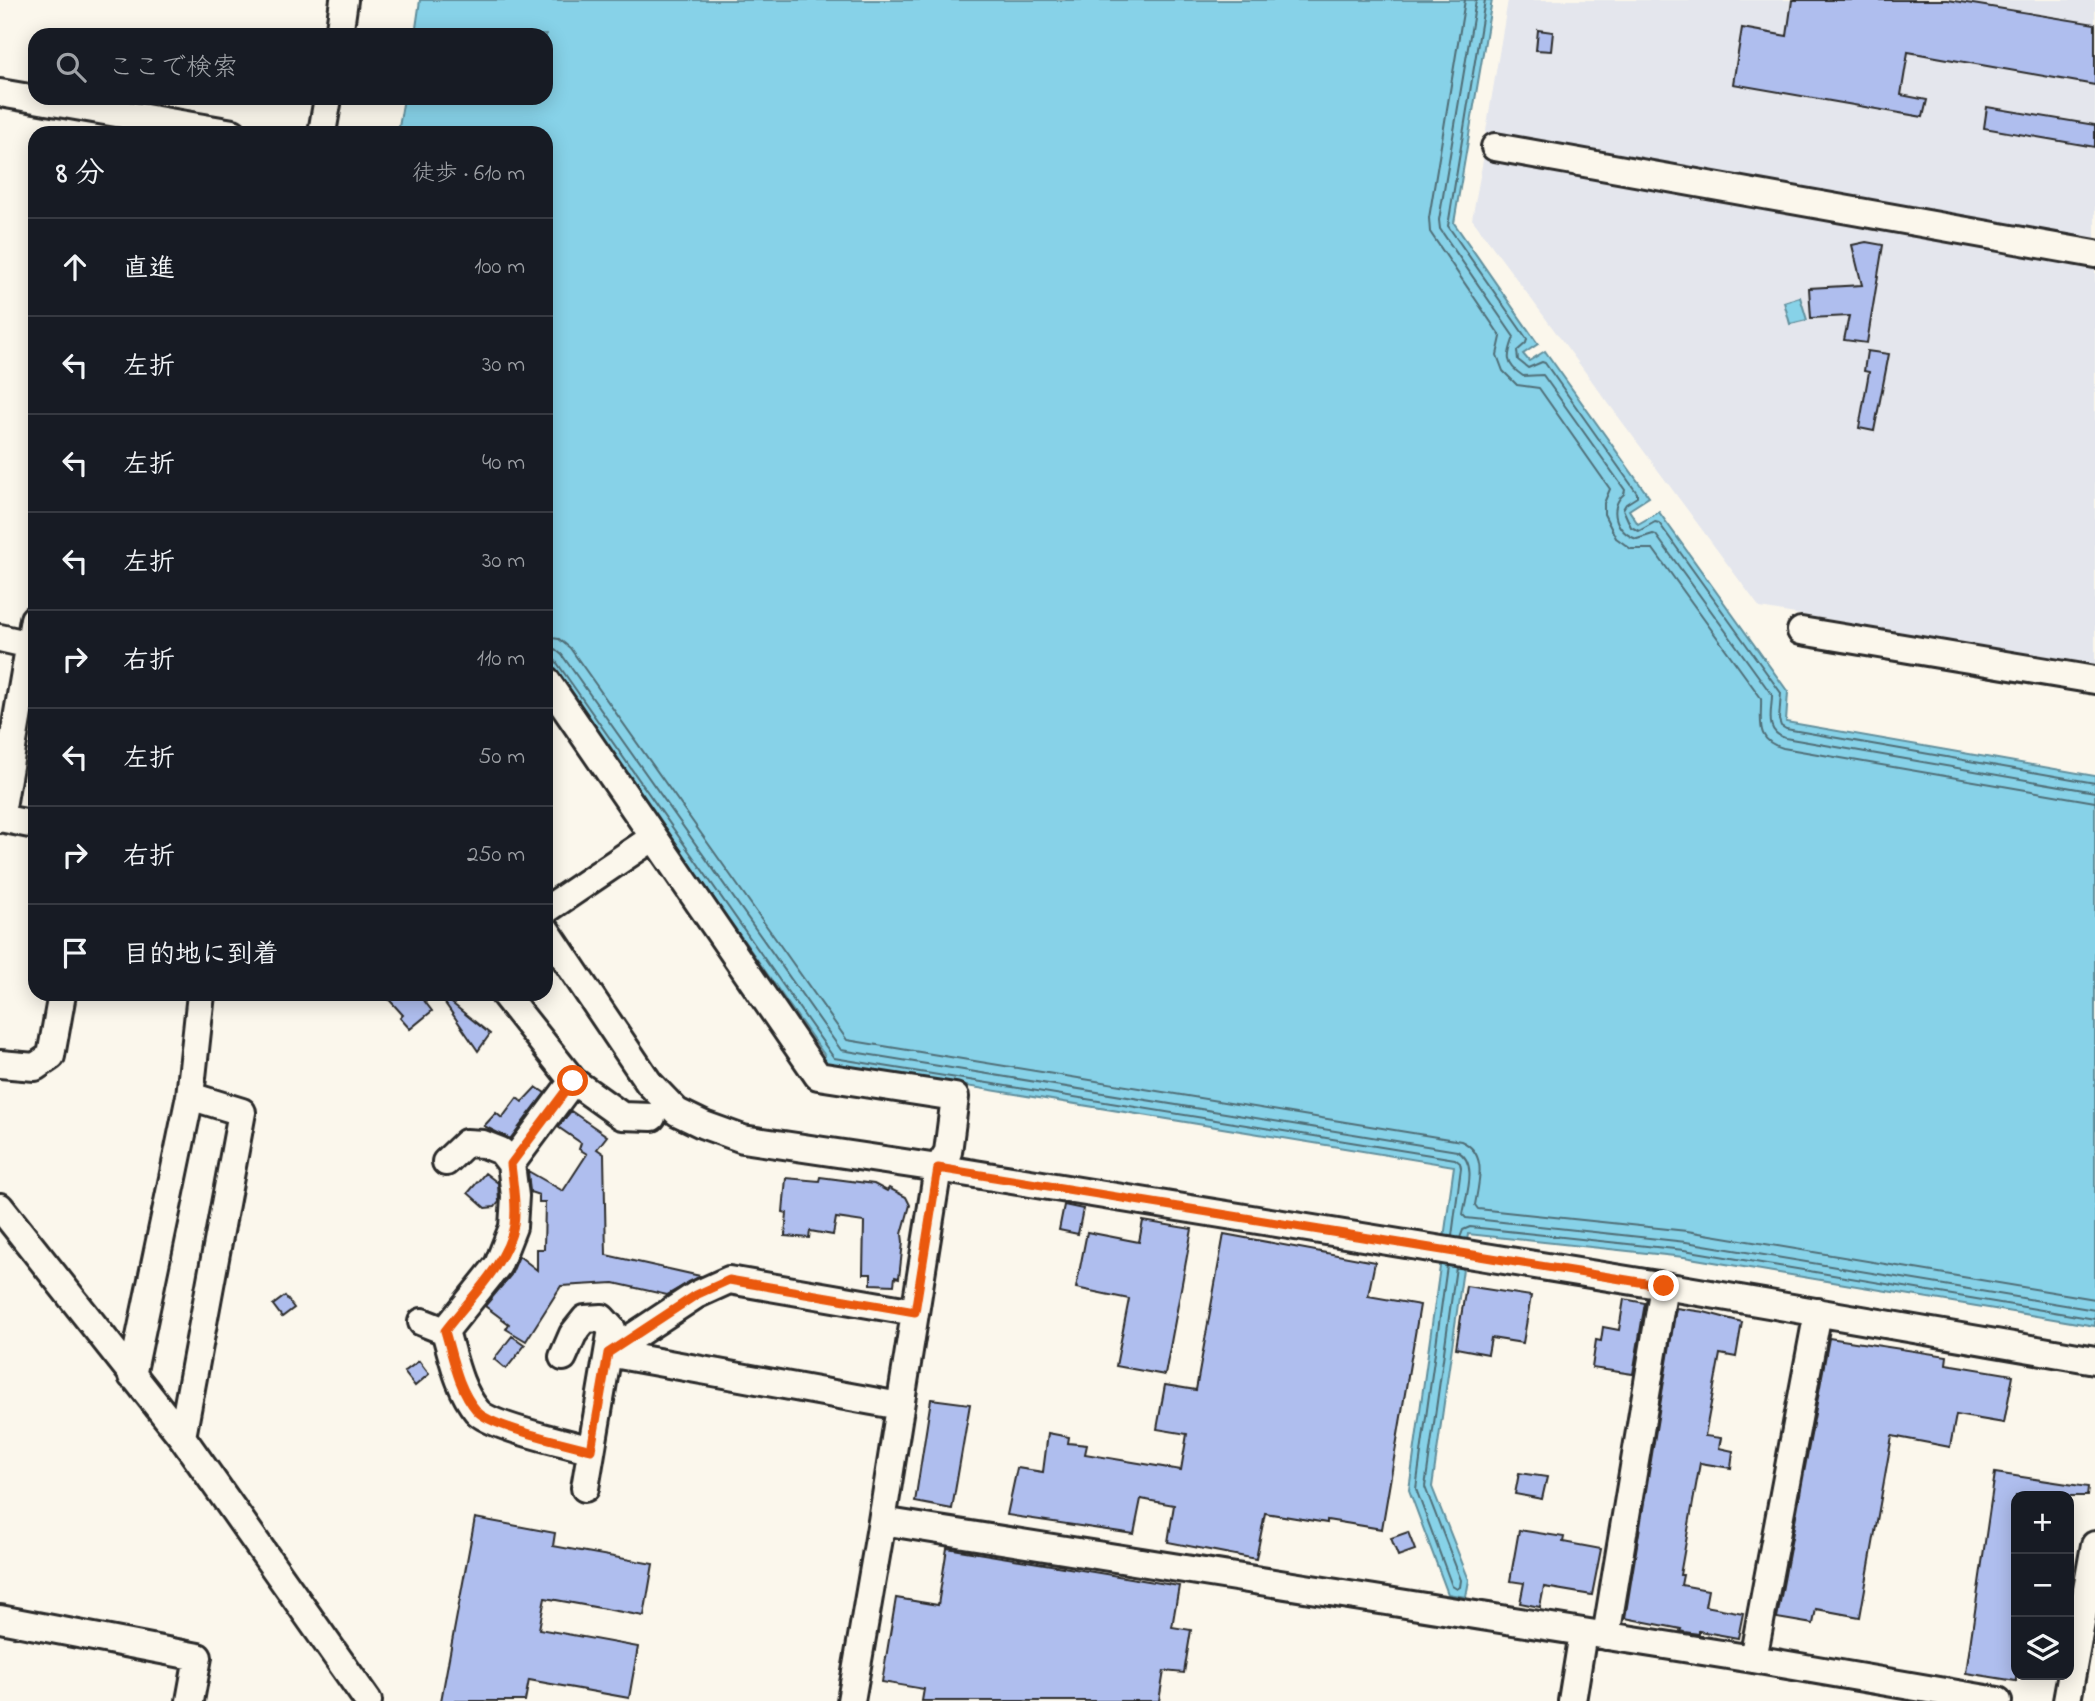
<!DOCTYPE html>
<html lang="ja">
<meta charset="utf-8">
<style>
:root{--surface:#171b24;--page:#20242c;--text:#f1f3f6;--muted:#9ea1a6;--line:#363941}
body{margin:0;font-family:"Indie Flower","Klee One",sans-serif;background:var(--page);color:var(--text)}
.controls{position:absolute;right:21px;bottom:21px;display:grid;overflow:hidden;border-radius:14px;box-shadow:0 4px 18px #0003}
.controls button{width:63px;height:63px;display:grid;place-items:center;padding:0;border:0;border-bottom:2px solid var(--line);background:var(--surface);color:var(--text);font:35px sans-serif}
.stop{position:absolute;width:21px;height:21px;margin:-16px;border:5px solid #ea580c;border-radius:50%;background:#fff}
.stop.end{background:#ea580c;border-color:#fff;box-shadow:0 2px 7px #0008}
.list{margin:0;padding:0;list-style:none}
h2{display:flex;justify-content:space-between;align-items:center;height:91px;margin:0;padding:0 28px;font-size:30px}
h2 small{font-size:23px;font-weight:400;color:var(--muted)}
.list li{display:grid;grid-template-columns:46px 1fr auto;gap:21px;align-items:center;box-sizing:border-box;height:98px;padding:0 28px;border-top:2px solid var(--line)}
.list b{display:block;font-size:26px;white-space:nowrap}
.list em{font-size:23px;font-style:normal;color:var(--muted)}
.icon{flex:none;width:38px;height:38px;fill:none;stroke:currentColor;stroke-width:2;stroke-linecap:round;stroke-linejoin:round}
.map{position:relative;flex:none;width:2095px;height:1701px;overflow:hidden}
.search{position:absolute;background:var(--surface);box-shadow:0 4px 18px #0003;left:28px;top:28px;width:525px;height:77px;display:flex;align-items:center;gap:18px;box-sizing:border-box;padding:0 24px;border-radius:21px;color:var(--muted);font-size:26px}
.panel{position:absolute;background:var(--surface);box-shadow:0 4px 18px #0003;left:28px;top:126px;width:525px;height:875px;border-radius:21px}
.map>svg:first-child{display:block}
</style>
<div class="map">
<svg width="2095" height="1701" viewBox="0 0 2095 1701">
<rect width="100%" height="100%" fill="#fbf7ec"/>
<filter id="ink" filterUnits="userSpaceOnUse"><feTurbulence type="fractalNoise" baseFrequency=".0143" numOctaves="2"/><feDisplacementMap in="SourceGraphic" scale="14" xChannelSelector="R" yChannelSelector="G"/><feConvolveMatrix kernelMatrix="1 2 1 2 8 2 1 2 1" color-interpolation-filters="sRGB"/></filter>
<g filter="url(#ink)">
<path fill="#e4e6ed" d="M1508,0H2095V244L1485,137Z
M1484,155L2095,264V664L1760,608L1472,219Z"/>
<path fill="#87d2e8" stroke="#628f9c" stroke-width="2" d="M420,0H1492L1454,223L1538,344L1523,354L1529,361L1545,351L1649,497L1629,510L1638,524L1659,512L1788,692L1786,722L2095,776V1326L1684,1257L1468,1234L1432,1487L1469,1580L1466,1597L1448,1594L1409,1490L1454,1166L838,1065L831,1073L821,1060L825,1056L546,660V133H398L404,98H546V35H415Z
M1800,297L1807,320L1790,324L1784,302Z"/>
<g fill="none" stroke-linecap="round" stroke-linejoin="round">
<path stroke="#506e77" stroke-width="2" d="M1465,0L1429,218L1430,232L1501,337L1497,355L1503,371L1517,385L1539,388L1610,489L1604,503V514L1616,538L1631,549H1653L1761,698C1762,721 1754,740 1783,748L2095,802
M1476,0L1439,220L1440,229L1514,337C1508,354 1503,363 1523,376L1543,375L1625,490L1624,494C1607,508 1617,534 1637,539L1653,534L1656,535L1772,695C1772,712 1764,731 1785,738L2095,792
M1485,0L1448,226L1527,339L1526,343L1517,351L1518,360L1528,368L1542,362L1545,363L1637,493V497L1626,504L1623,509L1631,527L1639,531L1655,522L1659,523L1781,693L1779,720L1781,726L1786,729L2095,783
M546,637L559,639L570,648L847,1040L1461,1141C1488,1153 1479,1181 1475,1205L1478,1209L1687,1231L2095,1299
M546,648L555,649L562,655L841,1050L1457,1151C1479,1162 1466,1195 1463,1215L1466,1218L1686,1242L2095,1310
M546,656L555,660L834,1058L1455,1159L1460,1163L1461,1168L1452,1236
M1460,1238L1463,1230L1470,1227L1684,1250L2095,1319
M1447,1266L1416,1489L1452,1586L1457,1589L1460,1587L1461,1580L1425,1487L1456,1267"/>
</g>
<path fill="#afbeee" stroke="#2b2b2b" stroke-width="2" d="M1792,0H1948L2095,24V85L1908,52L1901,95L1927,100L1923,117L1733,84L1742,28L1787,36Z
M1538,30L1553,32L1551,51L1536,50Z
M1987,107L2095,125V147L1984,128Z
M1866,242L1883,245L1867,343L1844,340L1849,316L1811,318L1809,288L1862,285L1852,245Z
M1867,351L1889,354L1874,431L1859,428L1869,372L1864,371Z
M384,994H419L432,1011L410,1029L400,1018L403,1015Z
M448,1000L490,1034L478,1051L445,1003Z
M536,1087L545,1093L510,1139L484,1126L496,1113L502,1118L517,1098L522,1102Z
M571,1111L607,1136L597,1149L604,1154L606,1255L700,1276L667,1295L614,1283L561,1286L526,1341L506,1329L509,1324L485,1306L511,1275L519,1256L537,1270V1249H544L545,1202H539V1195L530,1192L528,1171L563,1191L587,1154L579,1149L581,1143L558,1127Z
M485,1173L498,1183L499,1202L495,1207L485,1208L468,1193Z
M820,1177L874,1184L887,1191L889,1188L906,1197L910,1205L902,1234L903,1242L899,1278L895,1277L894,1285L871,1284V1274H863L864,1222L836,1218L833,1235L810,1231L809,1238L785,1236L787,1213L783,1212L786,1178L819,1181Z
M1064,1205L1083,1209L1078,1234L1059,1230Z
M1143,1221L1192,1229L1165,1375L1116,1366L1129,1299L1076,1288L1087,1232L1139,1242Z
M1224,1234L1375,1262L1368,1296L1420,1305L1382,1529L1327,1520V1523L1265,1513L1256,1559L1168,1542L1174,1505L1141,1499L1134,1534L1007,1515L1017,1468L1043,1472L1048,1433L1069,1437L1068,1443L1087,1445L1085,1454L1181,1470L1187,1434L1157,1429L1165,1385L1196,1390Z
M1466,1286L1531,1296L1523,1343L1491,1338L1488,1354L1456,1348Z
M285,1296L294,1308L282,1317L273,1305Z
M1624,1299L1645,1303L1633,1374L1592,1368L1596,1340L1601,1341L1603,1327L1619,1330Z
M1676,1308L1704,1312L1742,1322L1736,1357L1720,1354L1705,1436L1721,1438L1719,1448L1733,1451L1731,1468L1700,1463L1680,1575H1683L1681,1585L1708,1590L1705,1606L1743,1613L1738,1638L1699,1631V1634L1684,1632L1680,1631L1681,1629L1625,1618Z
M512,1336L525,1345L506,1369L494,1359Z
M1829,1338L1947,1356L1946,1364L2013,1375L2004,1423L1956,1415L1950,1447L1892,1436L1860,1617L1816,1609L1813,1624L1777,1618Z
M419,1361L429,1374L415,1386L404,1372Z
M931,1399L970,1404L952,1509L915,1502Z
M1519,1473L1547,1477L1542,1499L1515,1494Z
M1995,1473L2088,1487L2087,1496H2016V1681L1966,1673Z
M475,1518L555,1533L553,1546L653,1564L644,1616L545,1598L539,1629L638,1647L629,1698L529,1680L525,1701H441Z
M1519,1530L1564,1537L1563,1542L1601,1549L1592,1595L1544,1587L1540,1607L1520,1603L1524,1583L1510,1581Z
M1408,1532L1415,1550L1398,1556L1391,1538Z
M947,1548L1179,1586L1172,1627L1191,1630L1184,1673L1164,1671L1159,1701H922L924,1689L882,1682L896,1598L938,1605Z"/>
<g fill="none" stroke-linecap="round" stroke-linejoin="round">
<g stroke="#2b2b2b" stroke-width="32">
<path id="minor" d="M339,35L344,0
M0,93L233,133
M322,133L328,98
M1495,147L2095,254
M1801,631L2095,680
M0,638L35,646
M546,680L818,1076L955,1097L948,1152L938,1168L882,1521L851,1701
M0,818L35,825
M0,819L34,619
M546,910L654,837
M546,930L649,1083L677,1112L704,1125L743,1139L938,1168L1664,1286L2095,1360
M504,994L573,1081L622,1116L652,1117
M0,1064L35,1067L51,1056L62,994
M511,1164L573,1081
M0,1207L182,1437L368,1701
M422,1322L445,1331L498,1265L513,1227L515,1196L511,1164L501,1151L483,1144L466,1143L446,1162
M445,1331C453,1358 459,1390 477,1411C490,1427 569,1443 591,1450
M608,1353L696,1295L729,1280L915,1312
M608,1353L900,1406
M563,1357L573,1334L585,1319L602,1318L612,1329L585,1488
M132,1376L190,1096L201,994
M182,1437L242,1112L190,1096
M882,1521L1753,1659L1998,1701
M0,1619L198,1657L190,1701
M1606,1636L1664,1286
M1753,1659L1818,1312
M1572,1701L1583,1633
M2067,1701L2095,1545"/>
</g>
<use href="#minor" stroke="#fbf7ec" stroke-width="26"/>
</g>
</g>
<g fill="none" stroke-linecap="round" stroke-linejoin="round" filter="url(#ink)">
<path stroke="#ea580c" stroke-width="9" d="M573,1081L511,1164C513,1184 517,1205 514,1225C507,1264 468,1300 445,1331C453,1358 458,1389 477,1411C490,1427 568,1443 591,1450L608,1353L696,1295L729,1280L915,1312L938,1168L1664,1286"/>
</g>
</svg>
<div class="controls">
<button>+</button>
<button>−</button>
<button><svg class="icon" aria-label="layers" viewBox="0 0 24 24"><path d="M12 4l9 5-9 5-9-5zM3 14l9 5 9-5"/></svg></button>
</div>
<div class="stop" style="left:573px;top:1081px"></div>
<div class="stop end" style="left:1664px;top:1286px"></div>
<div class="search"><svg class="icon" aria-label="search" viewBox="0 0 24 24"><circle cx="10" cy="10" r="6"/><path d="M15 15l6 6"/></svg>ここで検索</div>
<section class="panel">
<h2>8 分<small>徒歩 · 610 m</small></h2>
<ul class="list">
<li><svg class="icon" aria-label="ahead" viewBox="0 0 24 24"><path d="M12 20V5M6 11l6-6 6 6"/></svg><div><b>直進</b></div><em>100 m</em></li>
<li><svg class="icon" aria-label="left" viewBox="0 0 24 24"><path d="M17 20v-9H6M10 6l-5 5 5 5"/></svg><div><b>左折</b></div><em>30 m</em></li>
<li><svg class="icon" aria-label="left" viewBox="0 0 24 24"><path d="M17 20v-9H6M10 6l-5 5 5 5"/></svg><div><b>左折</b></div><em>40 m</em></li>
<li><svg class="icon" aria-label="left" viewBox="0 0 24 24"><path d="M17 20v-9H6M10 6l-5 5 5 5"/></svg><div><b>左折</b></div><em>30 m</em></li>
<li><svg class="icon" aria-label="right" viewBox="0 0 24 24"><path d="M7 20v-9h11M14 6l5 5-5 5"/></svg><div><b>右折</b></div><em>110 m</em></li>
<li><svg class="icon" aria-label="left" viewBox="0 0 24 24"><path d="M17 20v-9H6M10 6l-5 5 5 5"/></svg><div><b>左折</b></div><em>50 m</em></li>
<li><svg class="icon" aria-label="right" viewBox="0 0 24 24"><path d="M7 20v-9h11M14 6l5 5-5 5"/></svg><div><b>右折</b></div><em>250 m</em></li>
<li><svg class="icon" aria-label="arrive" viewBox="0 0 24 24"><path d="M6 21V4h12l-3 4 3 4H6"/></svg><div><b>目的地に到着</b></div></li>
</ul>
</section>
</div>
